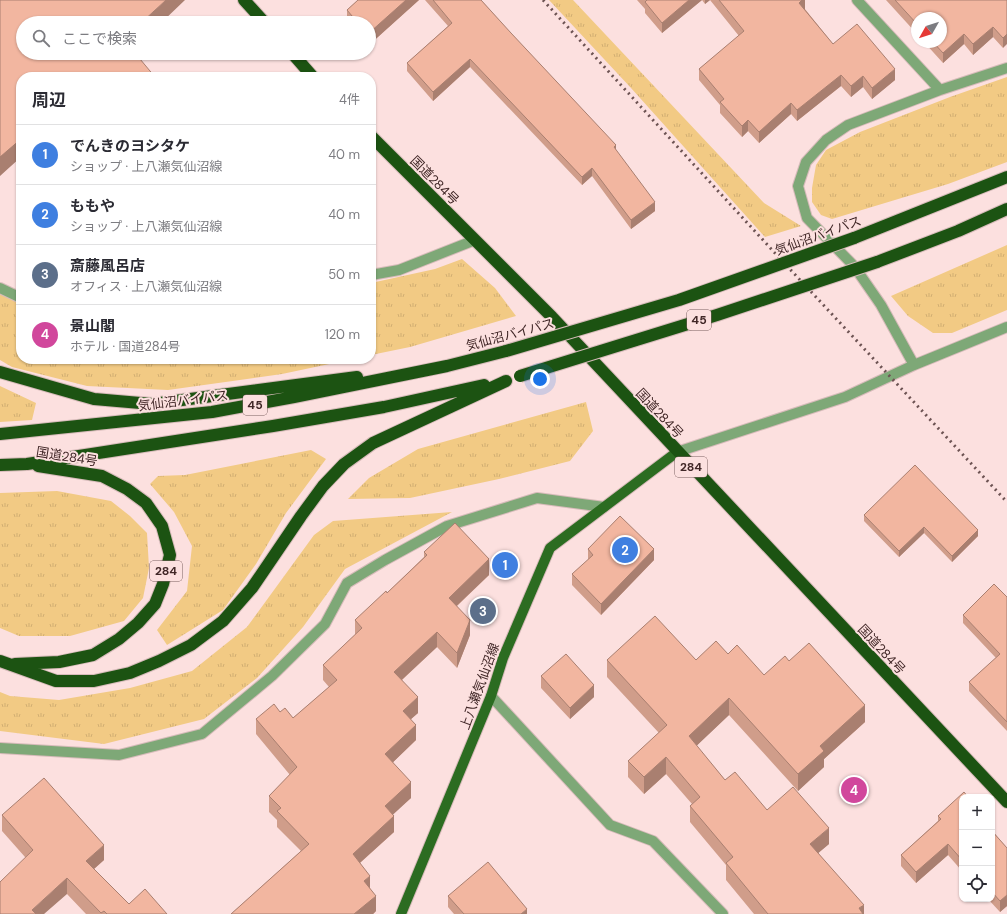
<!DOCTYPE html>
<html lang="ja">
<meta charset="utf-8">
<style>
:root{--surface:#fff;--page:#f7f7f7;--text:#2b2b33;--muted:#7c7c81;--line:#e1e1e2;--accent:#106166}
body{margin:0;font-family:"DM Sans","Noto Sans JP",sans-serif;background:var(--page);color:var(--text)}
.controls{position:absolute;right:12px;bottom:12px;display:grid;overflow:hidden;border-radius:8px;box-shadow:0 1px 3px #0004}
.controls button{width:36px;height:36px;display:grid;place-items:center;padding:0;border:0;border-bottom:1px solid var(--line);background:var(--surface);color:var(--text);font:20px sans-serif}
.compass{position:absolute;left:911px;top:12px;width:36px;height:36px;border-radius:50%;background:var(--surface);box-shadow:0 1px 3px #0004;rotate:231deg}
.you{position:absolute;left:540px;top:379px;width:14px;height:14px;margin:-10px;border:3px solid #fff;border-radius:50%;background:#1a73e8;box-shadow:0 0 0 6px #1a73e833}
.badge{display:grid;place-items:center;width:26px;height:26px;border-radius:50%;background:var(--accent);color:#fff;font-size:13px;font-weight:700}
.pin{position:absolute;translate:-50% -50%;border:2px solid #fff;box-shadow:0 1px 4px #0006}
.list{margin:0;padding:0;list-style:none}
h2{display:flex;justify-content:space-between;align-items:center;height:52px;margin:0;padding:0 16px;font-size:17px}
h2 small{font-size:13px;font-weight:400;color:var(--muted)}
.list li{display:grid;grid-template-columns:26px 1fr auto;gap:12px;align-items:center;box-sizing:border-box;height:60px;padding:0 16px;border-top:1px solid var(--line)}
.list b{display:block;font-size:15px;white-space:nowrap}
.list p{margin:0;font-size:13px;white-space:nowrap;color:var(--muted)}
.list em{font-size:13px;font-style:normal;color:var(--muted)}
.icon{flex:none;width:22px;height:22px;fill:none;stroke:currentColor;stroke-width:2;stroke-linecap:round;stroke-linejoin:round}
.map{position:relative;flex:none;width:1007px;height:914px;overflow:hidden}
.search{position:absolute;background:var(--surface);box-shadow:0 1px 3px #0004;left:16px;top:16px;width:360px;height:44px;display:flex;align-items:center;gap:10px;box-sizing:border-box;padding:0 14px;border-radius:22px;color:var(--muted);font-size:15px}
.panel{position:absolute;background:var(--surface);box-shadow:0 1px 3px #0004;left:16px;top:72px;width:360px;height:292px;border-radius:16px}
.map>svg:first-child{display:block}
</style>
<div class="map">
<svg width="1007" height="914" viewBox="0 0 1007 914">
<defs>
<pattern id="grass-tufts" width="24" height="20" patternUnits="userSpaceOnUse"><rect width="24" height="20" fill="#f2ca84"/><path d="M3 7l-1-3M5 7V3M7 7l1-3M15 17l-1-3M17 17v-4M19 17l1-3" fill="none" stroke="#d1ae72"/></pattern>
</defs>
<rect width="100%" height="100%" fill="#fce0df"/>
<path fill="url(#grass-tufts)" d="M549,0H573L764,203L801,226L765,237L631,88Z
M1007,77V162L948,184L832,219L821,215L812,202V188L816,165L826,150L860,132L950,97Z
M1007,245V310L952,333H933L908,316L891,296Z
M462,259L495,288L516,316L410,347L371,355V283L435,269Z
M0,293L21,299V359H353L282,374L168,390L87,386L12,367L0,360Z
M0,386L36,403L32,420L0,422Z
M586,402L593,431L570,461L499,479L410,498L348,499L369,478L418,449Z
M311,450L326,459L286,513L256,564L223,610L167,645L157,630L187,591L192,546L174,512L150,484L158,476L185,475Z
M57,491L111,501L130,516L147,533L149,568L143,598L124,621L70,636H19L0,628V493Z
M452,512L345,569L303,627L257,678L204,719L104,744L0,731V692L10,696L59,700L130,688L192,671L247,627L314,535L333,521Z"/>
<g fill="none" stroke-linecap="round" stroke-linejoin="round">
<g stroke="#d7bbba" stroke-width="12">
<path id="minor" d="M857,0L940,90
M371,275L399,270L475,240
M0,288L21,298
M914,365L881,305L854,266L807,218L798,186L806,162L826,140L848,125L940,90L1007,68
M677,452L845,397L914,365L1007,327
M491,696L610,825L653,841L723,914
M0,748L119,755L202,734L272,676L325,624L347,583L385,560L447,526L537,498L604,507"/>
</g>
<g stroke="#d7bbba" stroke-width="12">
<path id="major" d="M401,914L491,696L503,658L550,548L677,452"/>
</g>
<g stroke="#d7bbba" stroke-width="14">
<path id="highway" d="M244,0L265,23
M292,53L313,77
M371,136L552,317L1007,802
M854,238L1007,177
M877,262L958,231L1007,209
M0,372L94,399L152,404L357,377
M0,434L212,412L294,397L447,366L506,351
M0,465L27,464L273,426L384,407L484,385
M0,661L56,681H94L130,673L159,661L191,645L223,621L252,588L301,516L323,486L344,464L373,443L506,381
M15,664L59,662L93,655L119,639L138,623L155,604L163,584L170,555L162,526L146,503L127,489L102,476L38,466"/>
</g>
<use href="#minor" stroke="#7ea877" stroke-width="10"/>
<use href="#major" stroke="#2c6c21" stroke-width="10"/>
<use href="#highway" stroke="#1c5312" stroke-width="12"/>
<path stroke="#6d5353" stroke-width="3" stroke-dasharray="2 4" stroke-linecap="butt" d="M543,0L774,252L1007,502"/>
<g stroke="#d7bbba" stroke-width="14" stroke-linecap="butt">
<path id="highway-bridge" d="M506,351L679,300L854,238
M520,376L717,315L877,262"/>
</g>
<use href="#highway-bridge" stroke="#1c5312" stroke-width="12"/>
</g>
<path fill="#d09d8a" d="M358,0H419L369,45V23H347V10Z
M425,0H481L616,151L655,211L631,229L592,176L582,185L470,67L433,101L407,71V63L448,26Z
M637,0H702L662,33L645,13V9Z
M702,0H805V9L833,44L895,80L872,99L863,87L851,97L841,86L797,121L791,114L759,143L748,131L742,137L720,113V105L699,80V69L739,36L710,0L705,4Z
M886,0H1007L1003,48L993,37L973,55L964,44L943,63L924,42H941L917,18V34Z
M21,258V272L19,271V260Z
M864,515L978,536L952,562L924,533L899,557L864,521Z
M588,549L654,560L601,615L572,585V574L588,560Z
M424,552L489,575L457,606L470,635L457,668L437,647L402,680L418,713L411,719L416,740L393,762L411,798L392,814L394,832L360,863L370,889L376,911L373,914H231L301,851L277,827V820L269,812V796L290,775L256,734V719L280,712L293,718L329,687L323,680V665L355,635V620L387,593L424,557Z
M1007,597V731L969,691V682L996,658L963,623V615Z
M728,654L764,675L789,661L865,722L824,759V767L798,791L729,715L696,746L725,780L767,810L829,844L818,853L864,914H754L726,880V865L690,822V806L692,804L666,774L644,794L628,777V761L659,733L607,677V660H696Z
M541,676L594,697L570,719L541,688Z
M962,797V871L948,855L916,883L901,866V855L938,821V816Z
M2,815L104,860L94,869L129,904L167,914H86L67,894L25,857L2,831Z
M992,831L1007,848V906L1000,912L988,899H992Z
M448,896L527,914H454L448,907Z"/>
<path fill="#a97f70" d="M166,0H185L161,23H141Z
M406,0H419L369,45V33Z
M689,0H702L662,33V23Z
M705,0H710L705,4Z
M802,0H805V9L799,14V3Z
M993,27V37L973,55V44Z
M964,34V44L943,63V53Z
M1007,34V44L1003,48V38Z
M470,59V67L433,101V92Z
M895,69V80L872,99V88Z
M841,75V86L797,121V110Z
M863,76V87L851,97V86Z
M791,103V114L759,143V132Z
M748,120V131L742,137V126Z
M21,134V157L0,176V157Z
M616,145V153L614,147Z
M592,168V176L582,185V177Z
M655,202V211L631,229V220Z
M924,527V533L899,557V551Z
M978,530V536L952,562V556Z
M654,549V560L601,615V604Z
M489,559V575L449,613V598Z
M470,620V635L457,668V653Z
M437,632V647L394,687V672Z
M594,685V697L570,719V708Z
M418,697V713L403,726V711Z
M729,698V715L689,753V736Z
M865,705V722L824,759V767L798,791V774L820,746Z
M416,725V740L385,770V754Z
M666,757V774L644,794V777Z
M411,782V798L385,822V806Z
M394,816V832L353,869V854Z
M829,828V844L810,860V844Z
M948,844V855L916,883V872Z
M104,845V860L86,876V861Z
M370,876V891L364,881Z
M67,878V894L44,914H32V910Z
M1007,895V906L1000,912V901Z
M376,896V911L373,914H354Z
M864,905V914H859V908Z
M527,909V914H521Z"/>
<path fill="#f2b6a0" stroke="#a97f70" d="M0,0H166L141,23H23V53H135L155,77H21V134L19,136L21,139L0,157Z
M358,0H406L369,33V23H358L347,10Z
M433,0H481L511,33L616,145L614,147L655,202L631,220L592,168L582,177L470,59L433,92L407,63L452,23Z
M646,0H689L662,23L645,2L647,0Z
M719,0H802L799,3L833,44L857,24L895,69L872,88L863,76L851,86L841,75L797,110L791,103L759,132L748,120L742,126L720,102L724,99L699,69L744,31Z
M895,0H1007V34L1003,38L993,27L973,44L964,34L943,53L933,42H941V18H917V24Z
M915,465L978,530L952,556L924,527L899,551L864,515Z
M620,516L654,549L601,604L572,574L593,555L588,549Z
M455,523L489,559L449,598L470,620L457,653L437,632L394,672L418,697L403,711L416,725L385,754L411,782L385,806L394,816L353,854L370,876L364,881L376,896L354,914H231L309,844L277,811L281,808L269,796L297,767L256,719L274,704L280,712L285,708L293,718L337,680L323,665L362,628L355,620L386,591L387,593L427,555L424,552Z
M994,584L1007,597V722L969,682L1000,654L963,615Z
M655,616L696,660L716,641L728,654L737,645L764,675L785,656L789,661L809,643L865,705L820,746L824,751L798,774L729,698L689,736L725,780L735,772L767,810L793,787L829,828L810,844L864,905L859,908L863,914H768L726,863L733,857L690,806L700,797L666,757L644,777L628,761L667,725L607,660Z
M566,654L594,685L570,708L541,676Z
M44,778L104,845L86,861L129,904L145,889L167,914H107L104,911L101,913L67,878L32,910L36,914H0V882L33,850L2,815Z
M964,792L968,797H962V860L948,844L916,872L901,855L941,819L938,816Z
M992,831L1007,848V895L1000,901L992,892Z
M488,862L527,909L521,914H464L448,896Z"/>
<g text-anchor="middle" stroke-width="4" stroke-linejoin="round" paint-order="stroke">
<g fill="#fce0df" stroke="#795e5e" stroke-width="1">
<rect x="687" y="310" width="24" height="20" rx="3"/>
<rect x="243" y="395" width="24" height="20" rx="3"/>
<rect x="675" y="457" width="32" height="20" rx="3"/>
<rect x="150" y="561" width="32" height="20" rx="3"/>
</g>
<g font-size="12" font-weight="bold" fill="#412727">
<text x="699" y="324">45</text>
<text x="255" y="409">45</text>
<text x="691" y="471">284</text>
<text x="166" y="575">284</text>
</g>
<g font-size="13" fill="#412727" stroke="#fce0df">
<text transform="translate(435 180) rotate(45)" y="5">国道284号</text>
<text transform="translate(818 235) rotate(-20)" y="5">気仙沼バイパス</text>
<text transform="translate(510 334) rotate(-15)" y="5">気仙沼バイパス</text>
<text transform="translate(183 400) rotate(-7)" y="5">気仙沼バイパス</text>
<text transform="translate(660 413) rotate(47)" y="5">国道284号</text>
<text transform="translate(67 456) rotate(9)" y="5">国道284号</text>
<text transform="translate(882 649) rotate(47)" y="5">国道284号</text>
<text transform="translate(479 686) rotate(-70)" y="5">上八瀬気仙沼線</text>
</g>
</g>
</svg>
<div class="controls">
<button>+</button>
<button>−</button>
<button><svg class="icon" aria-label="locate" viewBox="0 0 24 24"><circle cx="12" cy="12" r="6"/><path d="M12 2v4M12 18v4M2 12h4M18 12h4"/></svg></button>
</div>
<svg class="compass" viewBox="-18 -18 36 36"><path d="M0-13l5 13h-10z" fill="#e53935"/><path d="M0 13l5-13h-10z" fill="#7c7c81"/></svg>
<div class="you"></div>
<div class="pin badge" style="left:505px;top:565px;background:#3f7fe0">1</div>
<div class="pin badge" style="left:625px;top:550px;background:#3f7fe0">2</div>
<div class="pin badge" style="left:483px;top:611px;background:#5c6f8a">3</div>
<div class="pin badge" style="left:854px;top:790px;background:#d1479c">4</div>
<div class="search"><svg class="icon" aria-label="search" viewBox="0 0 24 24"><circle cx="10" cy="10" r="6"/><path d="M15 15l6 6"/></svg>ここで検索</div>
<section class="panel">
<h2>周辺<small>4件</small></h2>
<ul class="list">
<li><span class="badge" style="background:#3f7fe0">1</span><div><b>でんきのヨシタケ</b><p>ショップ · 上八瀬気仙沼線</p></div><em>40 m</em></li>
<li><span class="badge" style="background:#3f7fe0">2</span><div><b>ももや</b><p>ショップ · 上八瀬気仙沼線</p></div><em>40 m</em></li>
<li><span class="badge" style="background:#5c6f8a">3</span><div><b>斎藤風呂店</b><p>オフィス · 上八瀬気仙沼線</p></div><em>50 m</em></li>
<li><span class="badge" style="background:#d1479c">4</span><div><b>景山閣</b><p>ホテル · 国道284号</p></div><em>120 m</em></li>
</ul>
</section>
</div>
